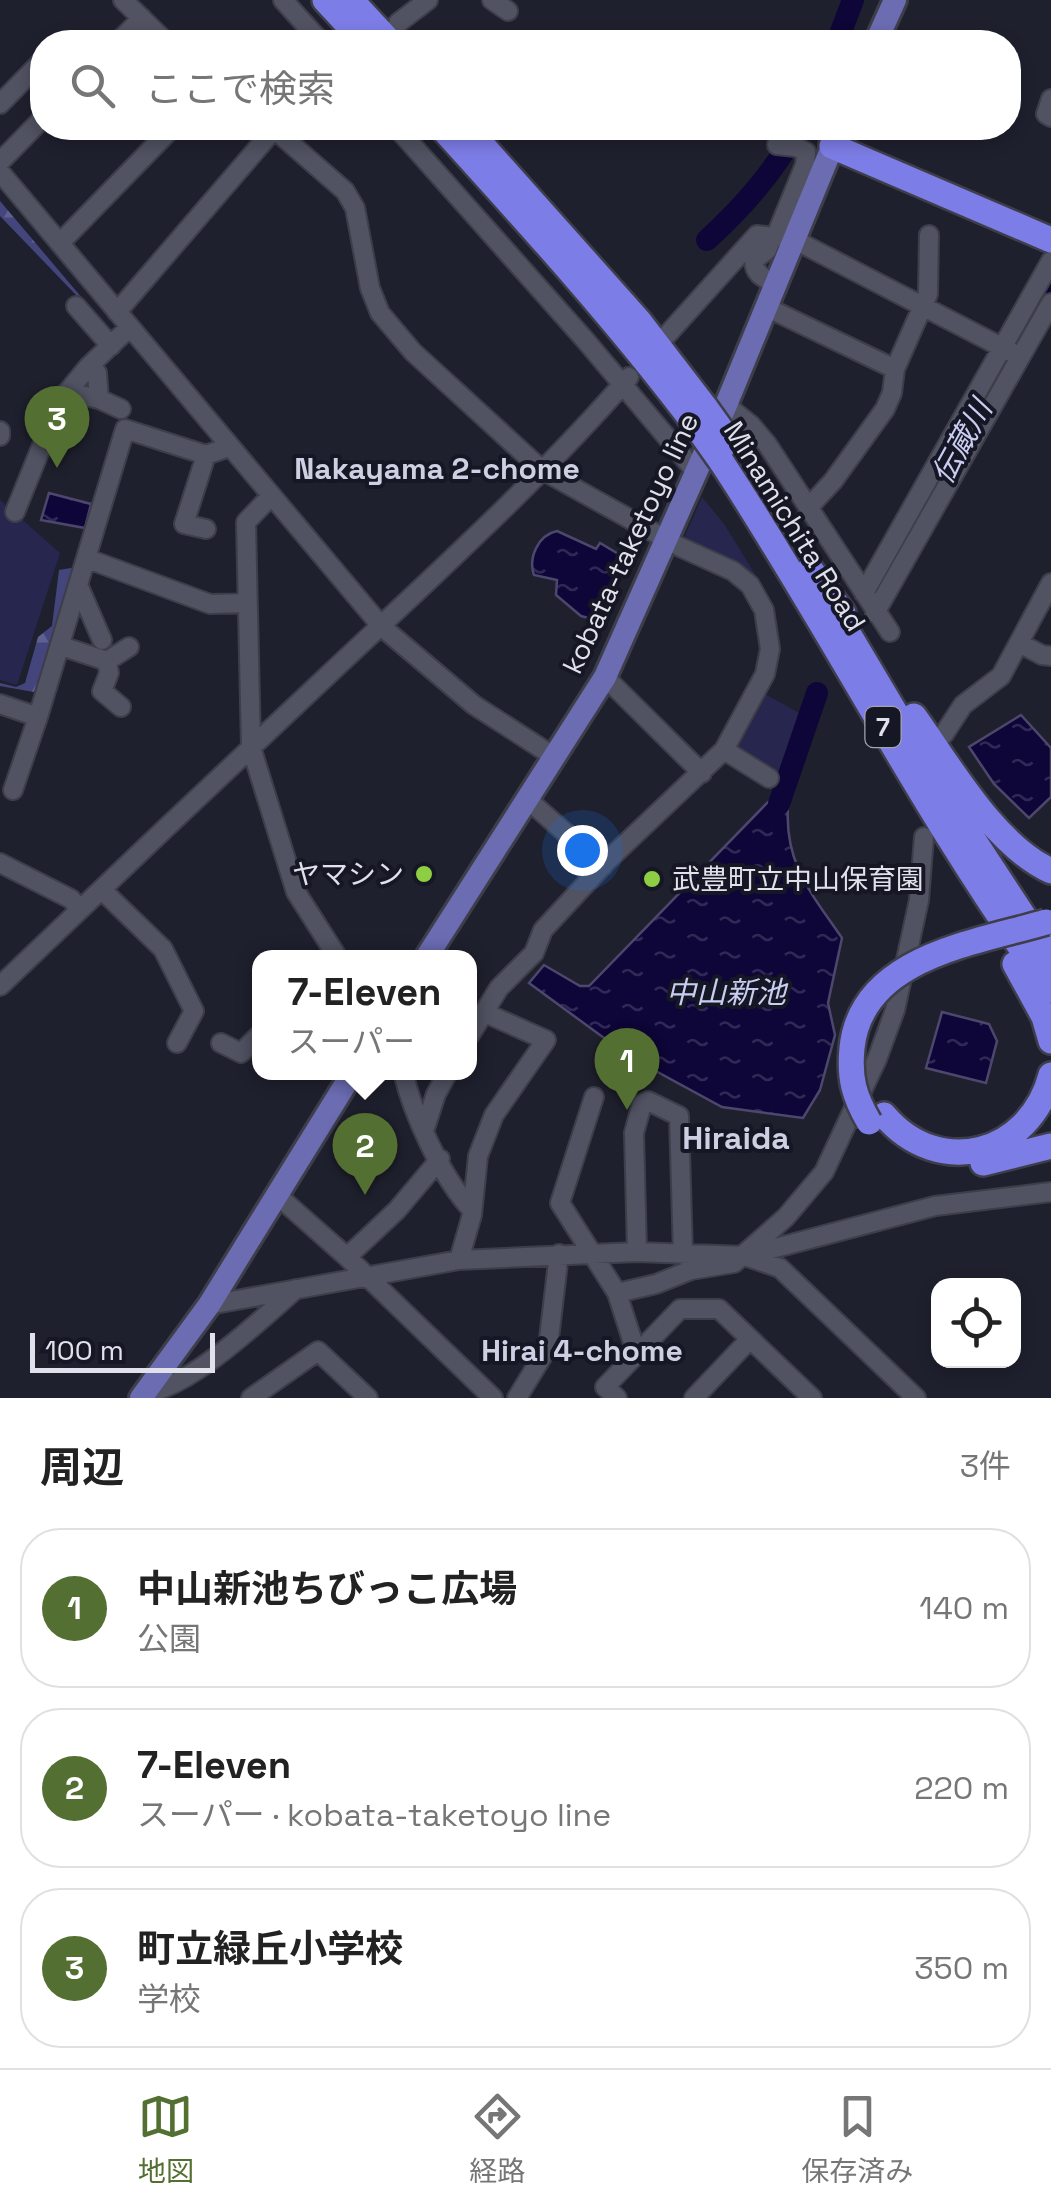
<!DOCTYPE html>
<html lang="ja">
<meta charset="utf-8">
<style>
:root{--surface:#fff;--page:#f6f6f6;--text:#222;--muted:#767676;--line:#e0e0e0;--accent:#536f31}
body{margin:0;font-family:"Space Grotesk","Noto Sans JP",sans-serif;background:var(--page);color:var(--text)}
.controls{position:absolute;right:30px;bottom:30px;display:grid;overflow:hidden;border-radius:20px;box-shadow:0 5px 15px #0003}
.controls button{width:90px;height:90px;display:grid;place-items:center;padding:0;border:0;border-bottom:2px solid var(--line);background:var(--surface);color:var(--text);font:50px sans-serif}
.scale{position:absolute;left:30px;bottom:25px;width:185px;box-sizing:border-box;padding-left:10px;border:5px solid #e0e1ea;border-top:0;font-size:28px;line-height:35px;white-space:nowrap;color:#e0e1ea;-webkit-text-stroke:8px #161724;paint-order:stroke}
.you{position:absolute;left:582px;top:850px;width:35px;height:35px;margin:-25px;border:8px solid #fff;border-radius:50%;background:#1a73e8;box-shadow:0 0 0 15px #1a73e833}
.badge{display:grid;place-items:center;width:65px;height:65px;border-radius:50%;background:var(--accent);color:#fff;font-size:32px;font-weight:700}
.pin{position:absolute;translate:-50% -82px;filter:drop-shadow(0 2px 5px #0008)}
.pin::after{content:'';position:absolute;top:52px;width:35px;height:30px;background:inherit;clip-path:polygon(0 0,100% 0,50% 100%)}
.popup{position:absolute;left:252px;top:950px;width:225px;height:130px;box-sizing:border-box;display:grid;place-content:center;border-radius:20px;background:var(--surface);filter:drop-shadow(0 2px 8px #0005);font-size:32px;white-space:nowrap;color:var(--muted)}
.popup b{font-size:38px;color:var(--text)}
.popup::after{content:'';position:absolute;left:50%;top:100%;margin-left:-20px;border:20px solid transparent;border-top-color:var(--surface)}
.list{margin:0;padding:0;list-style:none}
h2{display:flex;justify-content:space-between;align-items:center;height:130px;margin:0;padding:0 40px;font-size:42px}
h2 small{font-size:32px;font-weight:400;color:var(--muted)}
.list li{display:grid;grid-template-columns:65px 1fr auto;gap:30px;align-items:center;box-sizing:border-box;height:160px;margin:0 20px 20px;padding:0 20px;border:2px solid var(--line);border-radius:40px}
.list b{display:block;font-size:38px;white-space:nowrap}
.list p{margin:0;font-size:32px;white-space:nowrap;color:var(--muted)}
.list em{font-size:32px;font-style:normal;color:var(--muted)}
.icon{flex:none;width:55px;height:55px;fill:none;stroke:currentColor;stroke-width:2;stroke-linecap:round;stroke-linejoin:round}
.map{position:relative;flex:none;width:1051px;height:1398px;overflow:hidden}
.search{position:absolute;background:var(--surface);box-shadow:0 5px 15px #0003;left:30px;right:30px;top:30px;height:110px;display:flex;align-items:center;gap:25px;box-sizing:border-box;padding:0 35px;border-radius:40px;color:var(--muted);font-size:38px}
.sheet{height:670px;background:var(--surface)}
nav{display:flex;justify-content:space-around;align-items:center;box-sizing:border-box;height:140px;border-top:2px solid var(--line);background:var(--surface);font-size:28px;color:var(--muted)}
nav a{display:grid;justify-items:center;gap:5px}
nav .on{color:var(--accent)}
.map>svg:first-child{display:block}
</style>
<div class="map">
<svg width="1051" height="1398" viewBox="0 0 1051 1398">
<defs>
<pattern id="forest-firs" width="22" height="20" patternUnits="userSpaceOnUse" patternTransform="scale(2.5)"><rect width="22" height="20" fill="#44457d"/><path d="M5 1l3.5 6h-7zM16 11l3.5 6h-7z" fill="#5f6090"/></pattern>
<pattern id="water-ripples" width="26" height="14" patternUnits="userSpaceOnUse" patternTransform="scale(2.5)"><rect width="26" height="14" fill="#0e0538"/><path d="M2 4q2-2 4 0t4 0M15 11q2-2 4 0t4 0" fill="none" stroke="#312955"/></pattern>
</defs>
<rect width="100%" height="100%" fill="#1f202e"/>
<path fill="#26264f" d="M702,497L724,524L758,579L680,547Z
M0,500L60,553L17,685L0,680Z
M763,693L801,714L778,772L735,750Z"/>
<path fill="url(#forest-firs)" d="M0,201L104,324L0,216Z
M77,567L34,692L0,686V683L16,687L25,683L38,637L52,626L59,570Z"/>
<path fill="url(#water-ripples)" stroke="#4d476d" stroke-width="2.5" d="M49,493L91,504L85,528L41,520Z
M557,531L596,549L600,543L630,561L597,620L581,616L556,595L557,580L534,575C528,558 538,535 557,531Z
M1021,715L1051,748V797L1029,818L994,784L969,747Z
M768,802L788,805C784,863 811,893 842,938L828,1003L835,1035L820,1090L803,1118L722,1107L630,1057L529,983L544,965L580,986H589Z
M942,1012L989,1024L997,1041L986,1083L926,1068Z"/>
<g fill="none" stroke-linecap="round" stroke-linejoin="round">
<path stroke="#0e0538" stroke-width="22" d="M837,42L853,0
M707,240C744,206 774,172 798,128
M900,552L1051,280
M779,804L817,693"/>
<g stroke="#3d3e49" stroke-width="22">
<path id="minor" d="M123,0L166,42
M283,0L321,42
M492,0L508,11
M398,23L428,0
M118,42L142,18
M1051,99L1046,114L1051,117
M0,104L42,61
M397,128L586,341L696,472
M274,129L345,191L355,208L370,288L380,313L413,352L542,470L680,547L733,571L750,585L764,610L770,649L765,674L724,750L607,861L543,930L534,953L499,988L470,1035
M0,162L42,119
M0,172L382,627L474,705L553,756
M793,239L1011,352
M770,240L775,238L805,165L806,152L796,147L777,145
M60,243L172,128
M76,306L111,346
M766,307L895,369
M117,312L275,128
M667,335L757,235L766,236L770,243L767,250L754,260C754,275 764,278 776,284
M67,392L99,399L97,373L88,367
M99,399L121,409
M726,405L751,425L767,444L890,632
M0,431V436
M270,497L246,522L251,747L296,892L338,958
M808,508L833,481L885,409L892,393L895,369L928,294L929,235
M15,512L60,401L88,367L130,327
M206,529L184,524L206,455
M88,559L210,604L247,603
M79,587L102,640
M864,593L1051,261
M875,613L1051,303
M1019,643L1042,655L1051,656
M61,646L107,661L109,673L102,691L121,707
M107,661L129,647
M605,677L702,773
M0,704L38,717L125,429L206,455L229,447
M944,734L963,705L1001,676L1051,583
M724,750L769,778
M13,790L38,717
M526,798L603,866
M0,863L71,899L80,909
M102,890L163,949L194,1011L177,1043
M0,986C108,883 217,779 326,677C429,580 536,484 629,377
M221,1043L241,1053L260,1034
M403,1072C413,1115 442,1178 472,1210
M594,1097L560,1203L617,1293L637,1355
M425,1128L436,1094L448,1072
M277,1195L347,1257L493,1398
M637,1252L634,1133L642,1104L648,1101L679,1116L683,1255
M745,1256L780,1268L916,1398
M347,1257L397,1210L440,1159
M459,1260L472,1215L478,1156L494,1115L546,1040L483,1012
M617,1293L656,1284L691,1270L734,1263L786,1217L824,1172L877,1059L895,1010L919,900L924,837
M209,1305L459,1260L637,1252L745,1256L935,1206L1051,1192
M146,1393C192,1386 260,1320 296,1289
M251,1398L318,1351L368,1398
M517,1398L548,1347L559,1254
M617,1398L605,1387L680,1309H719L812,1398
M694,1398L750,1339"/>
</g>
<g stroke="#3d3e49" stroke-width="28">
<path id="major" d="M876,42L895,0
M426,958L605,677L726,405L840,128
M141,1398L209,1305L353,1072"/>
</g>
<g stroke="#3d3e49" stroke-width="30">
<path id="highway" d="M325,0L364,42
M351,0L390,42
M442,128C530,225 618,322 697,427
M467,128L639,321L705,407
M832,146L1051,240
M721,461C835,635 928,822 1051,990
M810,569L843,613
M830,603L946,798L1051,958
M914,716C950,766 994,845 1051,871
M1015,964L1044,1017L1051,1041
M884,1115C939,1180 1030,1155 1051,1075
M983,1163L1051,1146"/>
</g>
<use href="#minor" stroke="#515262" stroke-width="18"/>
<use href="#major" stroke="#6b6cb2" stroke-width="22"/>
<use href="#highway" stroke="#7d7de7" stroke-width="25"/>
<g stroke="#3d3e49" stroke-width="30" stroke-linecap="butt">
<path id="highway-bridge" d="M705,407L730,442
M697,427L721,461
M869,1122C854,1096 849,1078 852,1048C861,957 975,943 1046,922"/>
</g>
<use href="#highway-bridge" stroke="#7d7de7" stroke-width="25"/>
</g>
<g fill="#8ece43" stroke="#161724" stroke-width="4">
<circle cx="424" cy="874" r="10"/>
<circle cx="652" cy="879" r="10"/>
</g>
<g text-anchor="middle" stroke-width="8" stroke-linejoin="round" paint-order="stroke">
<rect fill="#161724" stroke="#a3a4af" stroke-width="2.5" x="865.5" y="707" width="35" height="40" rx="8"/>
<g font-size="25" font-weight="bold" fill="#e0e1ea">
<text x="883" y="736">7</text>
</g>
<g font-size="28" fill="#e0e1ea" stroke="#161724">
<text transform="translate(795 526) rotate(58)" y="10">Minamichita Road</text>
<text transform="translate(630 543) rotate(-65)" y="10">kobata-taketoyo line</text>
</g>
<g font-size="28" fill="#e0e1ea" stroke="#161724" text-anchor="end">
<text x="404" y="884">ヤマシン</text>
<text x="672" y="889" text-anchor="start">武豊町立中山保育園</text>
</g>
<g font-size="30" font-style="italic" fill="#cacdf1" stroke="#161724">
<text transform="translate(962 442) rotate(-61)" y="10">伝蔵川</text>
<text x="726" y="1003">中山新池</text>
</g>
<g font-size="30" font-weight="bold" fill="#cdcfe2" stroke="#161724">
<text x="437" y="479">Nakayama 2-chome</text>
<text x="582" y="1361">Hirai 4-chome</text>
</g>
<g font-size="32" font-weight="bold" fill="#cdcfe2" stroke="#161724">
<text x="736" y="1149">Hiraida</text>
</g>
</g>
</svg>
<div class="controls">
<button><svg class="icon" aria-label="locate" viewBox="0 0 24 24"><circle cx="12" cy="12" r="6"/><path d="M12 2v4M12 18v4M2 12h4M18 12h4"/></svg></button>
</div>
<div class="scale">100 m</div>
<div class="you"></div>
<div class="pin badge" style="left:627px;top:1110px">1</div>
<div class="pin badge" style="left:365px;top:1195px">2</div>
<div class="popup"><b>7-Eleven</b>スーパー</div>
<div class="pin badge" style="left:57px;top:468px">3</div>
<div class="search"><svg class="icon" aria-label="search" viewBox="0 0 24 24"><circle cx="10" cy="10" r="6"/><path d="M15 15l6 6"/></svg>ここで検索</div>
</div>
<section class="sheet">
<h2>周辺<small>3件</small></h2>
<ul class="list">
<li><span class="badge">1</span><div><b>中山新池ちびっこ広場</b><p>公園</p></div><em>140 m</em></li>
<li><span class="badge">2</span><div><b>7-Eleven</b><p>スーパー · kobata-taketoyo line</p></div><em>220 m</em></li>
<li><span class="badge">3</span><div><b>町立緑丘小学校</b><p>学校</p></div><em>350 m</em></li>
</ul>
</section>
<nav>
<a class="on"><svg class="icon" aria-label="map" viewBox="0 0 24 24"><path d="M3 6l6-2 6 2 6-2v14l-6 2-6-2-6 2zM9 4v14M15 6v14"/></svg>地図</a>
<a><svg class="icon" aria-label="directions" viewBox="0 0 24 24"><path d="M12 3l9 9-9 9-9-9zM9 14v-3h6M13 9l2 2-2 2"/></svg>経路</a>
<a><svg class="icon" aria-label="saved" viewBox="0 0 24 24"><path d="M7 4h10v16l-5-4-5 4z"/></svg>保存済み</a>
</nav>
